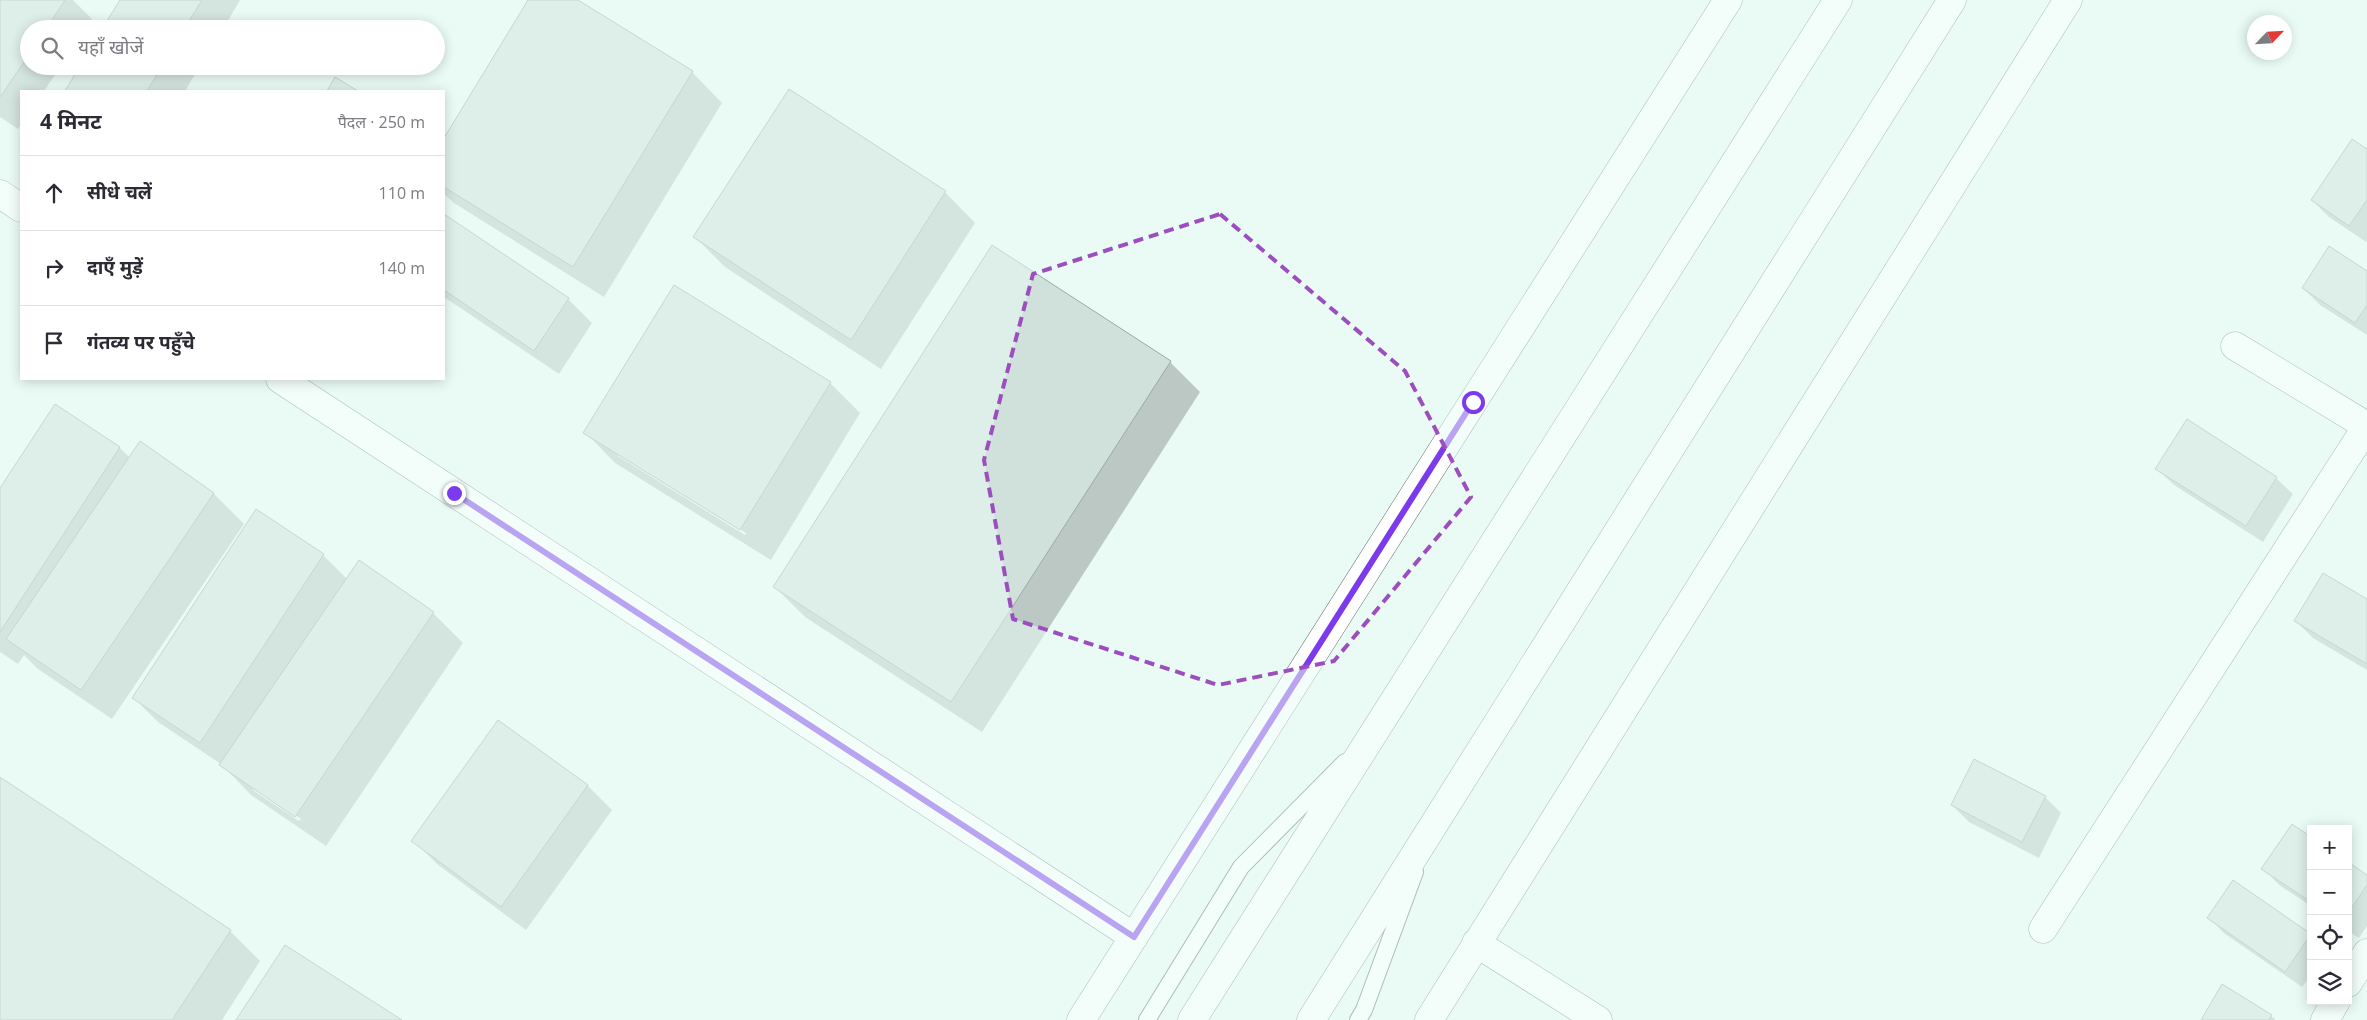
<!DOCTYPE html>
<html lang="hi">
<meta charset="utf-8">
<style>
:root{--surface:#fff;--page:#f7f7f7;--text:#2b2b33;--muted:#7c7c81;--line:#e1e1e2}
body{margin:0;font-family:"Open Sans","Noto Sans Devanagari",sans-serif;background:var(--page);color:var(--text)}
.controls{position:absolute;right:15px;bottom:15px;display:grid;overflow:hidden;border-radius:0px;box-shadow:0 2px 12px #0003}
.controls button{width:45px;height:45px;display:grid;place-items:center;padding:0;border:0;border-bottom:1px solid var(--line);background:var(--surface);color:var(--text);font:25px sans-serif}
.compass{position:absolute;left:2247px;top:15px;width:45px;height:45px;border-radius:50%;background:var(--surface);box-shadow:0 2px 12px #0003;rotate:65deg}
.stop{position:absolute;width:15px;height:15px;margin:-11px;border:4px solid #7c3aed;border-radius:50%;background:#fff}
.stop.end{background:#7c3aed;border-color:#fff;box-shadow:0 1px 5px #0008}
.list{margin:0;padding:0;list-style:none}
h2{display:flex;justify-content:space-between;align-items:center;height:65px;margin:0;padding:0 20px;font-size:21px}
h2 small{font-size:16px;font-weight:400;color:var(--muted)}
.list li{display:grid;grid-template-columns:32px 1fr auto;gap:15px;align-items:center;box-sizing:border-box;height:75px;padding:0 20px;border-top:1px solid var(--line)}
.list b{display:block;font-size:19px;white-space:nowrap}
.list em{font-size:16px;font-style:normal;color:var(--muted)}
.icon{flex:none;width:28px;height:28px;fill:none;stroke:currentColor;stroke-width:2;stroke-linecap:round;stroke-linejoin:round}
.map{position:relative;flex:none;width:2367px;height:1020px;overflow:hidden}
.search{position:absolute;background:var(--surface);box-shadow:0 2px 12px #0003;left:20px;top:20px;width:425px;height:55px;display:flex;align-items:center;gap:12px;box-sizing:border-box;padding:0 18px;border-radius:28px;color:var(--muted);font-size:19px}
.panel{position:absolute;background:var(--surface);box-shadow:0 2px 12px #0003;left:20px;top:90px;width:425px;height:290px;border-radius:0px}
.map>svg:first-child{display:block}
</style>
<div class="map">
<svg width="2367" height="1020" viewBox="0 0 2367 1020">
<rect width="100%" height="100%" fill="#eafbf5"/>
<path fill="#0003" fill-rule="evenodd" d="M0,0H73L92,19L86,29H29V66H61L44,91H21V125L18,129L0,117Z
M121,0H240L223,29H104Z
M530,0H576L692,72L722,103L604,297L454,203L444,194V140Z
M81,66H200L185,91H66Z
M789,90L945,192L975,223L881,369L725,267L695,237Z
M2367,151V240L2366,242L2329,217L2312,200Z
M444,215L568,299L592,323L559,374L444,297Z
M2367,273V335L2320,305L2303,288Z
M1170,362L1200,392L982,732L805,617L775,587Z
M830,383L860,413L771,560L615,463L585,432ZM618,453L746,533L745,535L618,456Z
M55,406L120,448L130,458L140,443L214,494L244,524L112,719L38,669L24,655L18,664L0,652V490Z
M2187,421L2276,478L2293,494L2263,542L2174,485L2157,469Z
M323,555L347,579L433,613L463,643L326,846L251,795L221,764L158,722L134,698ZM253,787L301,819L299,821L253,790Z
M2367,601V670L2313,638L2296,621Z
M498,722L588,786L612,810L526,930L437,864L413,840Z
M0,778L230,931L260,961L222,1020H0Z
M2045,797L2061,813L2039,858L1969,822L1952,805Z
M2311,838V906L2279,885L2263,868Z
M2348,864L2367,876V926L2359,938L2348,931Z
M2234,882L2311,936V975L2302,987L2225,934L2209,918Z
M2271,1016L2276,1020H2202Z"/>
<path fill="#d0e1db" stroke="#9baaa4" d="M0,0H65L46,29H29V55L0,97Z
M120,0H202L184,29H102Z
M528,0H578L693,71L573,267L444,187V138Z
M80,66H162L147,91H65Z
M335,77L358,91H327Z
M789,89L946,191L851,340L693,237Z
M2352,139L2367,149V200L2349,226L2311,200Z
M444,214L569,298L534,351L444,290Z
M992,245L1171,361L951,702L773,587Z
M2329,246L2367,271V305L2355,323L2302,288Z
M674,285L831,382L740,530L583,433Z
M55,404L120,447L0,632V488Z
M2187,419L2277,477L2246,526L2155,469Z
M140,441L214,493L81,690L6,639Z
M256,509L324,554L200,743L132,698Z
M359,560L434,612L295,817L219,765Z
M2323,573L2367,599V664L2294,621Z
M498,720L588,785L501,907L411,841Z
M1974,759L2046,796L2022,842L1951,805Z
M0,777L231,930L172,1020H0Z
M2292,824L2311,837V902L2261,869Z
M2348,862L2367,875V885L2348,913Z
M2233,880L2311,934L2285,972L2207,918Z
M285,945L402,1020H236Z
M2222,984L2272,1015L2269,1020H2201Z"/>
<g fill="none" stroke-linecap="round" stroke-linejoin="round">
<g stroke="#64726d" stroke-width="18">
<path id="service" d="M1147,1020L1241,867L1345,762
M1358,1020L1364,1010L1415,872"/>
</g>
<g stroke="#64726d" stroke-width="29">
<path id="minor" d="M0,194L21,208
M2235,346L2367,426
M280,379L1134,937
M2043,929L2367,426
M1476,943L1598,1020
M2348,983L2367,953
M1081,1020L1728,0
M1429,1020L2068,0
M2325,1020L2336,1001"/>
</g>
<g stroke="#64726d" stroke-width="29">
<path id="tertiary" d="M1192,1020L1838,0
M1311,1020L1952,0"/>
</g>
<use href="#service" stroke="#fff" stroke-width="16"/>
<use href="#minor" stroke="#fff" stroke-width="28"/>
<use href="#tertiary" stroke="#fff" stroke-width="28"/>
</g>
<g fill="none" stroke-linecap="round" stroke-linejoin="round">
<path stroke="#7c3aed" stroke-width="6" d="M454,493L1134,937L1473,402"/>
</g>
<path d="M0 0H2367V1020H0ZM1220,214L1405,371L1471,497L1334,661L1218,685L1013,619L984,460L1033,274Z" fill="#eafbf5" fill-opacity=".55" fill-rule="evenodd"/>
<path fill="none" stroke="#9c4ebf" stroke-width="4" stroke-dasharray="10 6" stroke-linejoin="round" d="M1220,214L1405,371L1471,497L1334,661L1218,685L1013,619L984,460L1033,274Z"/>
</svg>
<div class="controls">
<button>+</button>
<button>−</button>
<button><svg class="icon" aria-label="locate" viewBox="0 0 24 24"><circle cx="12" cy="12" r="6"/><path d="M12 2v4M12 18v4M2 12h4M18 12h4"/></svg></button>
<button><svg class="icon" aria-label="layers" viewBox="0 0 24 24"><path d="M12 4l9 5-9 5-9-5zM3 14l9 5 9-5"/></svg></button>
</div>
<svg class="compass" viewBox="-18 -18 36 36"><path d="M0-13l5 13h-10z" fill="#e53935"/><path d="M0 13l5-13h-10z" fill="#7c7c81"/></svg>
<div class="stop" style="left:1473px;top:402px"></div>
<div class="stop end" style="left:454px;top:493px"></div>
<div class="search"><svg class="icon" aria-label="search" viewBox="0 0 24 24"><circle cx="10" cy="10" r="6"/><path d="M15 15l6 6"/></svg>यहाँ खोजें</div>
<section class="panel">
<h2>4 मिनट<small>पैदल · 250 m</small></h2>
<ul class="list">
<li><svg class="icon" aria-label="ahead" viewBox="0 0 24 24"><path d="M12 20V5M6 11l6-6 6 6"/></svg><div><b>सीधे चलें</b></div><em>110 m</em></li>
<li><svg class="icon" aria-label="right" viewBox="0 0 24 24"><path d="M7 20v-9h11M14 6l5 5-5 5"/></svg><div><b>दाएँ मुड़ें</b></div><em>140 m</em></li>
<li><svg class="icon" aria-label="arrive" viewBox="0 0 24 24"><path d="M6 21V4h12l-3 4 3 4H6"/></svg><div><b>गंतव्य पर पहुँचे</b></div></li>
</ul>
</section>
</div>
